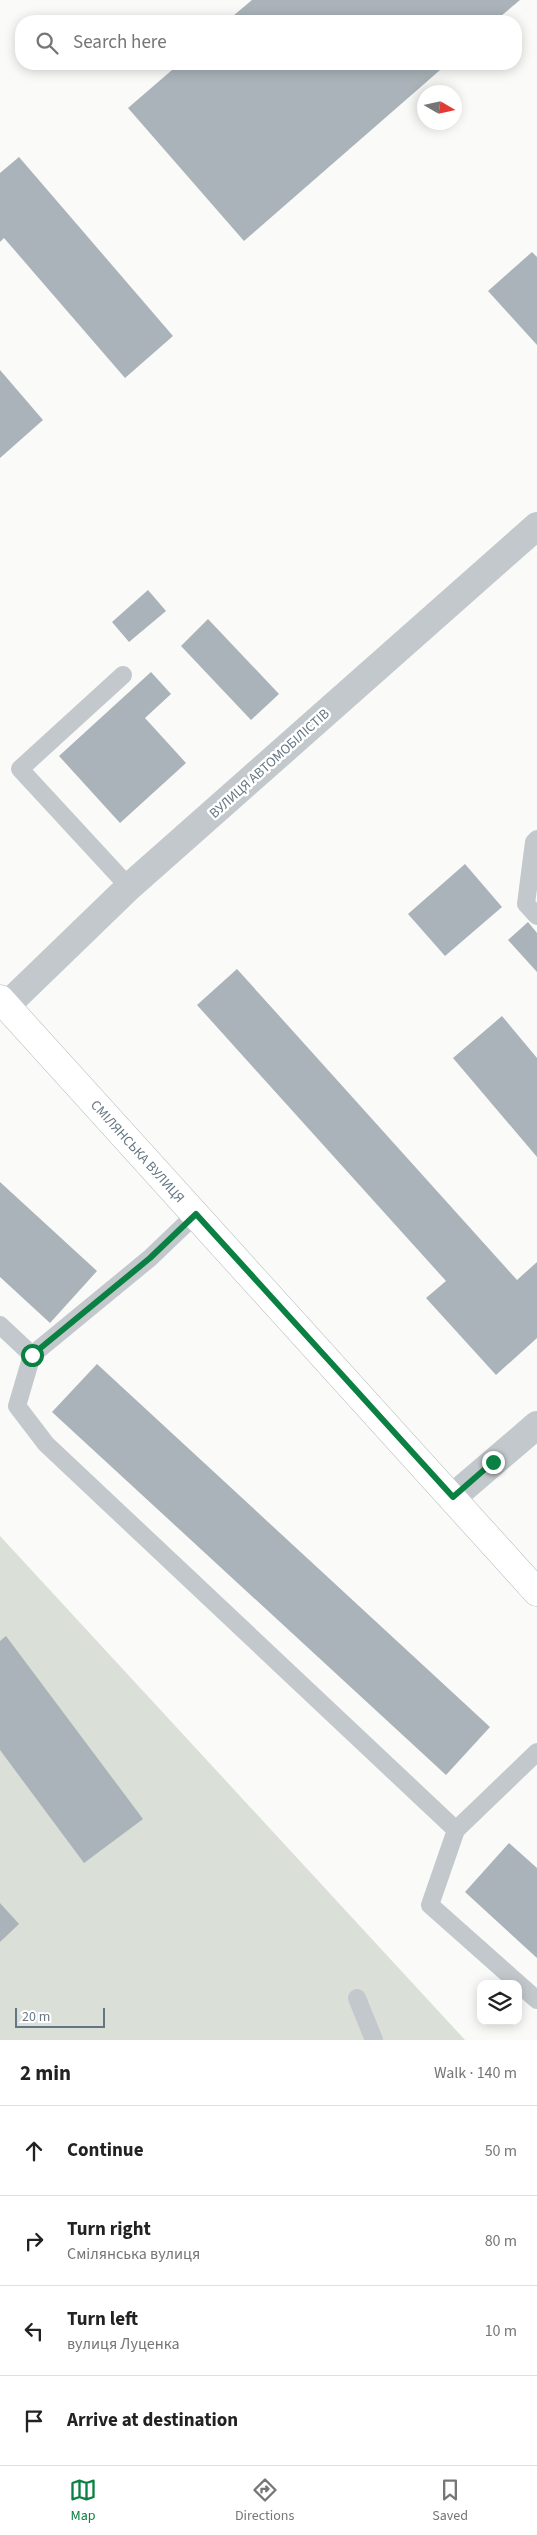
<!DOCTYPE html>
<meta charset="utf-8">
<style>
:root{--surface:#fff;--page:#f2f2f2;--text:#222;--muted:#767676;--line:#e0e0e0;--accent:#0b8043}
body{margin:0;font-family:"Source Sans 3",sans-serif;background:var(--page);color:var(--text)}
.controls{position:absolute;right:15px;bottom:15px;display:grid;overflow:hidden;border-radius:10px;box-shadow:0 2px 12px #0003}
.controls button{width:45px;height:45px;display:grid;place-items:center;padding:0;border:0;border-bottom:1px solid var(--line);background:var(--surface);color:var(--text);font:25px sans-serif}
.compass{position:absolute;left:417px;top:85px;width:45px;height:45px;border-radius:50%;background:var(--surface);box-shadow:0 2px 12px #0003;rotate:99deg}
.scale{position:absolute;left:15px;bottom:12px;width:90px;box-sizing:border-box;padding-left:5px;border:2px solid #657683;border-top:0;font-size:14px;line-height:18px;white-space:nowrap;color:#657683;-webkit-text-stroke:4px #fff;paint-order:stroke}
.stop{position:absolute;width:15px;height:15px;margin:-11px;border:4px solid #0b8043;border-radius:50%;background:#fff}
.stop.end{background:#0b8043;border-color:#fff;box-shadow:0 1px 5px #0008}
.list{margin:0;padding:0;list-style:none}
h2{display:flex;justify-content:space-between;align-items:center;height:65px;margin:0;padding:0 20px;font-size:21px}
h2 small{font-size:16px;font-weight:400;color:var(--muted)}
.list li{display:grid;grid-template-columns:32px 1fr auto;gap:15px;align-items:center;box-sizing:border-box;height:90px;padding:0 20px;border-top:1px solid var(--line)}
.list b{display:block;font-size:19px;white-space:nowrap}
.list p{margin:0;font-size:16px;white-space:nowrap;color:var(--muted)}
.list em{font-size:16px;font-style:normal;color:var(--muted)}
.icon{flex:none;width:28px;height:28px;fill:none;stroke:currentColor;stroke-width:2;stroke-linecap:round;stroke-linejoin:round}
.map{position:relative;flex:none;width:537px;height:2040px;overflow:hidden}
.search{position:absolute;background:var(--surface);box-shadow:0 2px 12px #0003;left:15px;right:15px;top:15px;height:55px;display:flex;align-items:center;gap:12px;box-sizing:border-box;padding:0 18px;border-radius:20px;color:var(--muted);font-size:19px}
.sheet{height:425px;background:var(--surface)}
nav{display:flex;justify-content:space-around;align-items:center;box-sizing:border-box;height:70px;border-top:1px solid var(--line);background:var(--surface);font-size:14px;color:var(--muted)}
nav a{display:grid;justify-items:center;gap:2px}
nav .on{color:var(--accent)}
.map>svg:first-child{display:block}
</style>
<div class="map">
<svg width="537" height="2040" viewBox="0 0 537 2040">
<rect width="100%" height="100%" fill="#fafaf8"/>
<path fill="#dadfd7" d="M0,1536L465,2040H0Z"/>
<path fill="#aab3b9" d="M252,0H520L495,21H227Z
M179,64H447L244,241L128,108Z
M19,157L173,336L125,378L4,238L0,242V173Z
M532,252L537,257V345L488,291Z
M0,370L43,420L0,458Z
M148,590L166,611L129,642L112,622Z
M208,619L279,694L251,720L181,646Z
M151,672L171,694L145,718L186,763L120,823L59,756Z
M465,864L502,907L445,956L408,914Z
M528,922L537,933V972L508,940Z
M237,969L517,1280L537,1262V1338L496,1375L426,1298L446,1281L197,1005Z
M502,1016L537,1058V1157L453,1058Z
M0,1182L97,1271L50,1323L0,1277Z
M97,1364L490,1727L446,1775L52,1412Z
M6,1636L143,1819L84,1863L0,1750V1641Z
M509,1843L537,1868V1958L465,1892Z
M0,1903L19,1924L0,1942Z"/>
<g fill="none" stroke-linecap="round" stroke-linejoin="round">
<g stroke="#b3babf" stroke-width="29">
<path id="secondary" d="M0,999L537,1592"/>
</g>
<path stroke="#c3c8cc" stroke-width="18" d="M123,675L20,769L129,887
M537,839L534,842L526,904L537,916
M0,1325L32,1355L17,1406L46,1444L456,1830L537,1752
M32,1355L150,1258L196,1214
M456,1830L430,1905L537,2000
M357,1998L374,2040"/>
<path stroke="#c3c8cc" stroke-width="28" d="M6,1006L129,887L537,526
M453,1497L537,1425"/>
<use href="#secondary" stroke="#fff" stroke-width="28"/>
</g>
<g fill="none" stroke-linecap="round" stroke-linejoin="round">
<path stroke="#0b8043" stroke-width="6" d="M32,1355L150,1258L196,1214L453,1497L493,1462"/>
</g>
<g text-anchor="middle" stroke-width="5" stroke-linejoin="round" paint-order="stroke">
<g font-size="14" fill="#657683" stroke="#fff">
<text transform="translate(269 763) rotate(-42)" y="5">ВУЛИЦЯ АВТОМОБІЛІСТІВ</text>
<text transform="translate(138 1151) rotate(48)" y="5">СМІЛЯНСЬКА ВУЛИЦЯ</text>
</g>
</g>
</svg>
<div class="controls">
<button><svg class="icon" aria-label="layers" viewBox="0 0 24 24"><path d="M12 4l9 5-9 5-9-5zM3 14l9 5 9-5"/></svg></button>
</div>
<svg class="compass" viewBox="-18 -18 36 36"><path d="M0-13l5 13h-10z" fill="#e53935"/><path d="M0 13l5-13h-10z" fill="#767676"/></svg>
<div class="scale">20 m</div>
<div class="stop" style="left:32px;top:1355px"></div>
<div class="stop end" style="left:493px;top:1462px"></div>
<div class="search"><svg class="icon" aria-label="search" viewBox="0 0 24 24"><circle cx="10" cy="10" r="6"/><path d="M15 15l6 6"/></svg>Search here</div>
</div>
<section class="sheet">
<h2>2 min<small>Walk · 140 m</small></h2>
<ul class="list">
<li><svg class="icon" aria-label="ahead" viewBox="0 0 24 24"><path d="M12 20V5M6 11l6-6 6 6"/></svg><div><b>Continue</b></div><em>50 m</em></li>
<li><svg class="icon" aria-label="right" viewBox="0 0 24 24"><path d="M7 20v-9h11M14 6l5 5-5 5"/></svg><div><b>Turn right</b><p>Смілянська вулиця</p></div><em>80 m</em></li>
<li><svg class="icon" aria-label="left" viewBox="0 0 24 24"><path d="M17 20v-9H6M10 6l-5 5 5 5"/></svg><div><b>Turn left</b><p>вулиця Луценка</p></div><em>10 m</em></li>
<li><svg class="icon" aria-label="arrive" viewBox="0 0 24 24"><path d="M6 21V4h12l-3 4 3 4H6"/></svg><div><b>Arrive at destination</b></div></li>
</ul>
</section>
<nav>
<a class="on"><svg class="icon" aria-label="map" viewBox="0 0 24 24"><path d="M3 6l6-2 6 2 6-2v14l-6 2-6-2-6 2zM9 4v14M15 6v14"/></svg>Map</a>
<a><svg class="icon" aria-label="directions" viewBox="0 0 24 24"><path d="M12 3l9 9-9 9-9-9zM9 14v-3h6M13 9l2 2-2 2"/></svg>Directions</a>
<a><svg class="icon" aria-label="saved" viewBox="0 0 24 24"><path d="M7 4h10v16l-5-4-5 4z"/></svg>Saved</a>
</nav>
